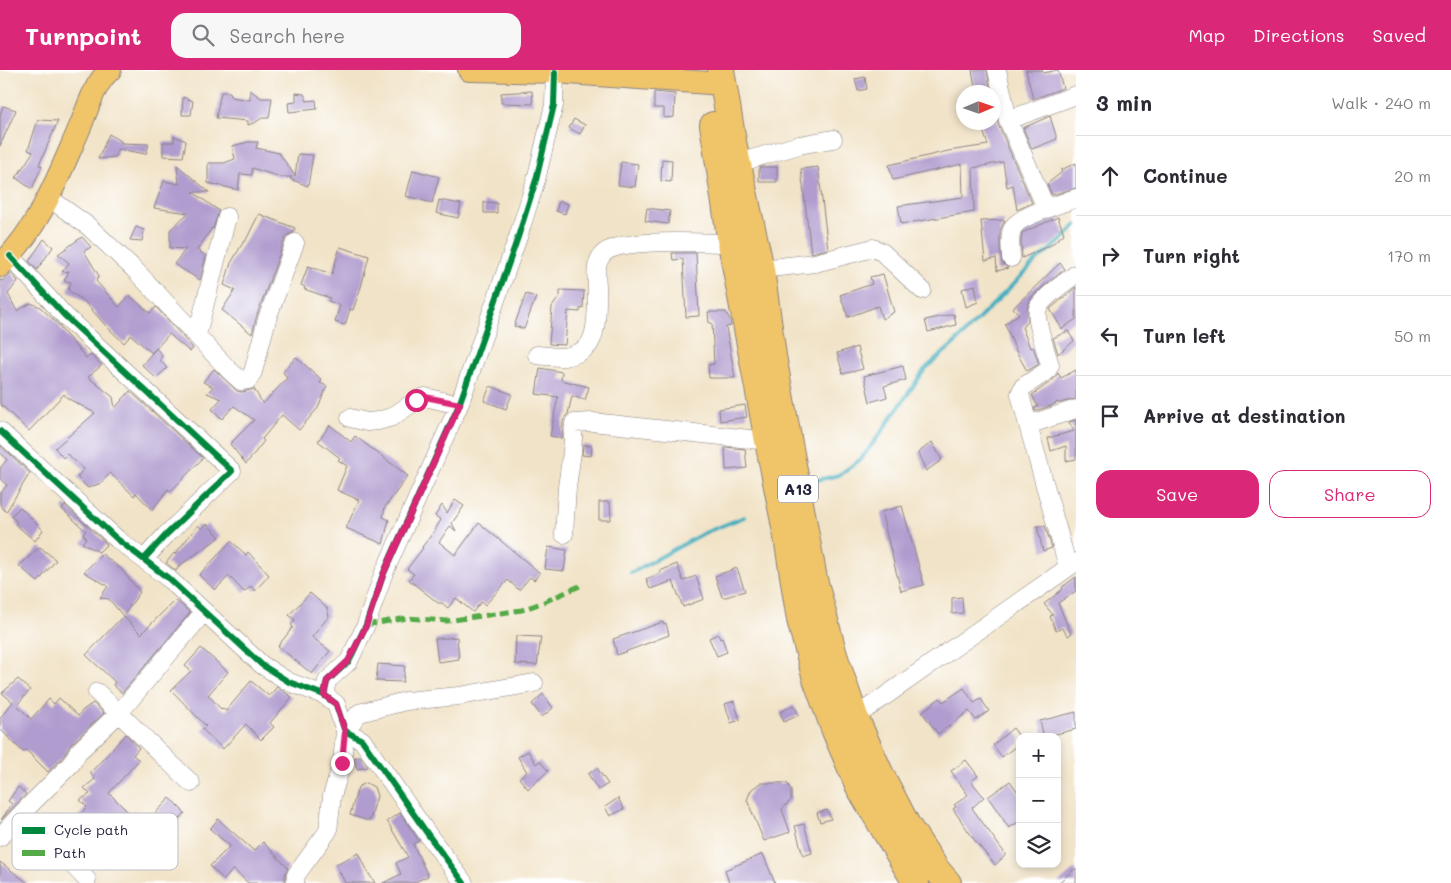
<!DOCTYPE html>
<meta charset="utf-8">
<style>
:root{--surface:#fff;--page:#f7f7f7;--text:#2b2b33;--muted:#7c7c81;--line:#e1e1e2;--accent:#db2777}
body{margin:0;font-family:Mali,sans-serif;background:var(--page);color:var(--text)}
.controls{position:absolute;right:15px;bottom:15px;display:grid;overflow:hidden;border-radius:10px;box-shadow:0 2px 8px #0003}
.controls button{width:45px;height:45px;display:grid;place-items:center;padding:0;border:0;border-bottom:1px solid var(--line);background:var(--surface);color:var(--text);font:25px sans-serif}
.compass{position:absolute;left:956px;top:15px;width:45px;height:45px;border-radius:50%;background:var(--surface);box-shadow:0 2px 8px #0003;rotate:88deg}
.stop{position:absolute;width:15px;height:15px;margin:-11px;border:4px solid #db2777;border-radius:50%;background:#fff}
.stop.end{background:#db2777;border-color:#fff;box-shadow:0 1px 5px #0008}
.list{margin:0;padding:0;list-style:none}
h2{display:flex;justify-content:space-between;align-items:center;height:65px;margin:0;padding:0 20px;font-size:21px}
h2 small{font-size:16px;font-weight:400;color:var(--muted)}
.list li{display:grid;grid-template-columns:32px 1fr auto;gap:15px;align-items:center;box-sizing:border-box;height:80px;padding:0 20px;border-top:1px solid var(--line)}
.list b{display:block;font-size:19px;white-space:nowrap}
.list em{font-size:16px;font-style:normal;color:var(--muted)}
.actions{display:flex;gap:10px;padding:15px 20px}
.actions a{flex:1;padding:11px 0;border:1px solid var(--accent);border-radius:15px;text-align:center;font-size:18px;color:var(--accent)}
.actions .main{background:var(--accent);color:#fff}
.icon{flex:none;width:28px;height:28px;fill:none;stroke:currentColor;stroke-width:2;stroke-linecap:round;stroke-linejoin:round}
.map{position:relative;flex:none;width:1076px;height:813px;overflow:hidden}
header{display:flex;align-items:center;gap:30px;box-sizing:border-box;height:70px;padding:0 25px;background:var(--accent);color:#fff}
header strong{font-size:24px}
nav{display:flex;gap:28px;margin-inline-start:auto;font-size:18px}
.search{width:350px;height:45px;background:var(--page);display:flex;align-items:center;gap:12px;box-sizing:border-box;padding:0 18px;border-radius:15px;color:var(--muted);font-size:19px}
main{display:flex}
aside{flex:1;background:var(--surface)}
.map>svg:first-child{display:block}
</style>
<header>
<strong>Turnpoint</strong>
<div class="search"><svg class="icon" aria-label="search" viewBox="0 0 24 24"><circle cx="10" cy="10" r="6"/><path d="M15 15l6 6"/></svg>Search here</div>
<nav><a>Map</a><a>Directions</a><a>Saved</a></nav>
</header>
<main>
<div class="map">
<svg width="1076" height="813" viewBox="0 0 1076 813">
<rect width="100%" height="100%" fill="#fff"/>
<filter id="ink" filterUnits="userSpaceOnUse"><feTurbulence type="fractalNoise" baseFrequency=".02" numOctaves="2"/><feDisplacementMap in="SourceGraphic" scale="10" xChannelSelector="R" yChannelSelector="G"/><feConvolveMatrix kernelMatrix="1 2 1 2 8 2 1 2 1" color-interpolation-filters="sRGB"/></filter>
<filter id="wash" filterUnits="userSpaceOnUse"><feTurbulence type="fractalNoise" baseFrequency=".0096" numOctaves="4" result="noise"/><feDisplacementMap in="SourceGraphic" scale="20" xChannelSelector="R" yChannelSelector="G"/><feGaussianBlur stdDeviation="1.12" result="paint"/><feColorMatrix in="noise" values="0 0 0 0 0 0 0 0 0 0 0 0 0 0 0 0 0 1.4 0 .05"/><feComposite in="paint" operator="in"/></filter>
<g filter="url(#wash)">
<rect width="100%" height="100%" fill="#f1e3c7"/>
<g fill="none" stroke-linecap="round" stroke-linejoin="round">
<path stroke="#41aec0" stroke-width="4" d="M808,412L839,405L861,389L880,364L925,299L956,272L1037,190L1063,169L1076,155
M631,503L704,463L744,447"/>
</g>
<g id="blocks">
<path fill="#b09ccf" d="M972,0H987L991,22H976Z
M1026,0H1042L1043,3L1058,0L1063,18L1033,29Z
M865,7L867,19L858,21L855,9Z
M250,20L261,28H272L269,48H262L256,52L248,55V51L216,48L221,22H230L231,27L250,30Z
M532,21L533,34L501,33V23Z
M654,22L675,24L674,47L664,48V38H654Z
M296,23L304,24L307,31L316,30L317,39L289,42L288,33L296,32Z
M183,27L193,31L191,45H182Z
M994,34L998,54L1032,133L1017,140L1013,115L1007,117L1003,92L973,98L974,142L901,154L898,136L963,127L962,94L893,110L889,95L948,81L988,75L980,52H994Z
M3,36L16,40L0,76V45Z
M1050,46L1057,69L1032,79L1023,58Z
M574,49L585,55L580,64L569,58Z
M38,50L58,51L39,95L42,96L32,119L16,108L33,82L28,80Z
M109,64L121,71V73L149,74L146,84L118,79L115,87L98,89Z
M174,66L186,71L183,87L163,86V72H174Z
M248,72H258L256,78L279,83L295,106L298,84L313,85L308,116L290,109L292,107H280L252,98V105L240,104L238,120L208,113V93H224L235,89L232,76Z
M662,89L672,90L671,112L661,111Z
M621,92L638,94L635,117L618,115Z
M1076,93V118L1052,125L1047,114L1062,102L1061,100Z
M177,95L209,122H193L219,141L213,159L212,158L197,180L206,186L200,210L174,194L186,179L170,178V160L188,143L154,138L164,111L179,114Z
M760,97H777V112H759V98Z
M818,97L828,179L811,183L801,99Z
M413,100L439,107L432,133L406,126Z
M439,130L461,134L458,148L436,143Z
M559,131L568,134L565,144L556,141Z
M484,132L497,133V143H484Z
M647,138L670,141L668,154L645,151Z
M259,144L295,158L293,163L288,165L285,169L257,245L252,264L222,240L235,220L224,215L231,193L244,171L245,172Z
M1058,147L1064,164L1051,175L1022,188L1021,172L1022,163Z
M1005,150L1000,161V177L1002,193L1008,198L997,201L996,188L985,191L981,151Z
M136,157L144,160L142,171L130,170Z
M82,167L91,177L84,181L99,206L96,211L119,237L129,225L150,243L156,237L193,278L190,282L169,264L152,283L131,265L124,273L106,256L85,232L68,220L71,212L64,211L69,201L62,202L69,193L58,184Z
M44,169L53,177L37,200L29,191Z
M340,177L369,186L361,217L353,240L350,239L345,255L335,252L340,235L328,231L330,228L304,219L305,217L301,215L308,196L332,204Z
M672,183H696L699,246L686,247L683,189L673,190Z
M1060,193L1065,199L1037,222L1031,228L1028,236V252L1022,257L1030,278L1033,277L1039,294L1027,301L1016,281L1005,254L1019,244L1013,238Z
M11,203L18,211L8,224L17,241L31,233L40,237L61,257L60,258L86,288L91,285L102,295L88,307L113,327L115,338L130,321L203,388L170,422L168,419L152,440L136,423L134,426L110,403L101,413L88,418L77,407L84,399L67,384L63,388L55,378L95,343L67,328L64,324L29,361L0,334V209L2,211Z
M883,204L894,242L882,249L878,236L848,247L840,225L872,214L870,207Z
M975,215L978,232L966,237L962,219Z
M1076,217V249L1062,259L1050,239Z
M560,220L584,221L583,238L580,239V242L568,241L565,275L549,274L552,237L560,226Z
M526,224L536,227L524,259L514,256Z
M708,242H726L730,250L731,256L726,257L735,308H709L708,295L714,294L712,253H709Z
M954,244L956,255L928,262L925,250Z
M1068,261L1074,271L1058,284L1053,268Z
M857,277L863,299L843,304L837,283Z
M156,278L162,285L160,290L167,298L156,308L142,295Z
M296,287L322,310L320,313L327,316L318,338L299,360L282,345L262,369L264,371L246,394L230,374L254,350L234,336L222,349L212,339L221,329L207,323L213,317L203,312L214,299L237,321L242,322L254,319L263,334L287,308L283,302Z
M903,296L906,310L884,316L887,327L870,332L864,306Z
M540,298L562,302L561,310L589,317L585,330L572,326L568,344L565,347L563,352L562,368L550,366L558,327L536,324Z
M1076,300V329L1059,333L1058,332L1051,336L1035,341L1034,338L1038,337L1032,325L1053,310L1058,303L1061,308Z
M490,316L512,324L506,339L484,331Z
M745,335L747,347L720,351L719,339Z
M1076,350V389L1066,391V376L1051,381L1048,368L1074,361L1069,352Z
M330,355L351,372L355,366L408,406L385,437L383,447L389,450L383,474L346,458L359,430L337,420L347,396L338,390L340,388L318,371Z
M932,372L942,390L926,401L918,383Z
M0,375L30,403L6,442L0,435V424L7,415L0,409V398L7,390L0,382Z
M583,375L592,376L591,386L582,385Z
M725,377L745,379L747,398L726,400Z
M455,430L464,436L452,453L456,461L450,456L439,472L455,485L479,453L540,503L534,510L530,507L519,520L508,510L485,535L481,532L473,542L456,528L448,538L442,533H438L409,510L414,504L407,499L423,478L422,477L436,459V458L441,450L435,446L442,435L447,443Z
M599,432H610L611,450H599Z
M65,435L107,474L99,482L82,473L86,468L83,464L86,461L62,439Z
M902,436L924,515L901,521L881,442Z
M20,437L43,460L35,471L15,454L17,452L11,446Z
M207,454L220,467L179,496L176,501L166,493L174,483L175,484L198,455L202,459Z
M1037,456H1045L1052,478L1043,481Z
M231,471L246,485L248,482L269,505L255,521L251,516L244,522L229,506L215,520L199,505Z
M40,477L56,490L38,512L19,496Z
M548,477L567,480L564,501L545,499Z
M102,484L121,499L140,522L123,546L109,529L100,528L108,516L84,502Z
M677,494L683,511L696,506L704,529L683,537L673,511L650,519L646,509L661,503L660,501Z
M737,498L745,521L726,527H722L715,506Z
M1076,507V521L1058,533L1071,564L1068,566L1062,558L1056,561L1050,546L1053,545L1044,534L1063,519L1062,517Z
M310,523L327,538L329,546L312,567L330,581L312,604L278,576L293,557L291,555L295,550L289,545Z
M962,527L963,543L952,544V528Z
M174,531H177L190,543L122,623L113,615L115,612L86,585L123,546L141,564Z
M663,552L664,554L666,553L669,565L617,585L613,569Z
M718,564L720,569L722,568L727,582L717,586L709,568Z
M516,566L541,567L537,595L515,594Z
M457,567L459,589L438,592L435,569Z
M201,578L228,602L208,625L221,639L222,638L226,641L251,611L269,626L277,617L292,627L270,653L274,657L261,670L246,654L223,679L202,659L206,656L171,620L191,601L185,596Z
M378,594L405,596L403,612L376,611Z
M18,609L30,620L17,635L31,649L49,629L54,634L59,628L78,646L83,640L93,633L104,643L71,674L63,687L48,702L26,680L23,682L0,659V648L13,632L2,623Z
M964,618L974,633L981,629L989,641L976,650L969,641L938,664L922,642L940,628L943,632Z
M543,624L553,638L542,647L532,634Z
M734,631L740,650L731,653L725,634Z
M794,635L799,645L784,652L780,642Z
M1076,642V659L1044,667L1040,651Z
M1013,658L1020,667V673L1002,687L993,675Z
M126,664L139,678L133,685L139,690L109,723L131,745L134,742L145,754L170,728L185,743L169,760L164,754L149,769L151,773L142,782L137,775L133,779L126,768L122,773L114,761L89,783L71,765L79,757L72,753L87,737L80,730L90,724L84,718L95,709L90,703Z
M528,681L536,694L540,691L548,701L528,719L519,708L527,702L518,687Z
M360,686L368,697L357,699L354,688Z
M966,690L978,706L971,711L984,727L972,738L1006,785L995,795L975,771L953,739L956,737L954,735L968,725L951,701Z
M597,698L608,714L598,720L588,704Z
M1010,711L1020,725V751L1009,758L988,727Z
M366,713L374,717L377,726L370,750H366L350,745L358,717Z
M760,713H787L791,720V730L782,739L790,762L764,771L747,730L751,720Z
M18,717L26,724L1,750L12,734L8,731Z
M618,728L624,739L610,746L605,737Z
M827,740L831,749L820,752L817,743Z
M400,743L419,771L413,774L428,806L413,813H383L401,804L396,793L408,787L387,751Z
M218,749L254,781L263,772L288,798L285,804V813H248L233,799L224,810L210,796L230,776L210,759Z
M804,754L812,783L803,786L795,756Z
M359,783L369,804L375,813H345L336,794Z
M763,784L775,813H729L725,800Z
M0,792L28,813H0Z
M1076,798V813H1058Z"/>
</g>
</g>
<g filter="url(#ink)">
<use href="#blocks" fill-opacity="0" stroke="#8a8281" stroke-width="1"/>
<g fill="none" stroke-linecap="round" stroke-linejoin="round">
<g stroke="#8a8281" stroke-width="19">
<path id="minor" d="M997,0L1008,50L1046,138
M1008,50L1076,25
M738,93L799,75L833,69
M49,128L88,156L134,199L229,300L241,311L248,310L253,302L267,249L295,173
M10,186L64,245L232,401L166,465L144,489
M1011,188C1011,179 1008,164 1014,156C1021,146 1063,133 1076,128
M761,199L815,193L873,178L882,182L922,220
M197,265L227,147
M537,285C546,286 555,287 564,287C573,286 585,281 590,273C598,260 597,231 597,216C596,205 595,193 603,184C618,167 707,173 731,173
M350,348L367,352L378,351L392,347L417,330L425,327L459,335
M1028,355L1076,339
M0,361L117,469L168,508L262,595L289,612L324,625L336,634L345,661L362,670L429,766L464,813
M564,464L567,417L572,382L574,353L592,352L768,371
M1068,497L1028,355L1020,324L1023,317L1047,301L1050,295C1047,285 1034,246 1038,238C1042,228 1067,211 1076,204
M97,622L191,713
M324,625L327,611L349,591L366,555L383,505L459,335L518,167L536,110L554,35L555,2
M848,652L1076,492
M23,742L87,810
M0,767L23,742L71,694L78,682L119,643L204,542
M295,813L296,805L328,761L332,726L342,693L345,661L359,643L406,631L459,626L534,613"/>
</g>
<g stroke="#8a8281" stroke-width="24">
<path id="major" d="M469,0L555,2L723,14
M0,196C40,157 58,107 80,57C88,38 94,14 110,0"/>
</g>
<g stroke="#8a8281" stroke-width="28">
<path id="highway" d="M721,0L733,72L761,199L773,286L814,509L834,585L855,647L881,705L907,755L936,799L948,813
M713,55L731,173L768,371L787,467L800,550L816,609L835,661L859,717L916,813"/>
</g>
<use href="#minor" stroke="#fff" stroke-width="18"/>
<use href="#major" stroke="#f0c469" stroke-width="22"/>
<use href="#highway" stroke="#f0c469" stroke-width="26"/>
<path stroke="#53aa46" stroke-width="5" stroke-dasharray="10 5" stroke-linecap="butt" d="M366,555L407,548L447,551L522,540L544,532L582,515"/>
<g stroke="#fff" stroke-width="9">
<path id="cycleway" d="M10,186L64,245L232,401L166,465L144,489
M0,361L117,469L168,508L262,595L289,612L324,625L336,634L345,661L362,670L429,766L464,813
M324,625L327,611L349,591L366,555L383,505L459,335L518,167L536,110L554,35L555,2"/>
</g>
<use href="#cycleway" stroke="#00873e" stroke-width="6"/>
</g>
</g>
<g fill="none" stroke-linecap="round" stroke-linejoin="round" filter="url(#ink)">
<path stroke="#db2777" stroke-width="6" d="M342,693L345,661L336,634L324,625L327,611L348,591L366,556L383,505L460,334L425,327L416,330"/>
</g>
<g text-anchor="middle" stroke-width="4" stroke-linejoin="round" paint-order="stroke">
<rect fill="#fff" stroke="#646476" stroke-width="1" x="778" y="405.5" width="40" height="27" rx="4"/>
<g font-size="16" font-weight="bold" fill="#22223b">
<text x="798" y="425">A13</text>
</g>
</g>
<rect x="12" y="743" width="166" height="57" rx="8" fill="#fff" stroke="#bdbdc4" stroke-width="1"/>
<rect x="22" y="757" width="23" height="7" fill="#00873e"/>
<rect x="22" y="780" width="23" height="6" fill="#53aa46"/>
<g font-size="14" fill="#22223b">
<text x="54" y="765">Cycle path</text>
<text x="54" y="788">Path</text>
</g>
</svg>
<div class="controls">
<button>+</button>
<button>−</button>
<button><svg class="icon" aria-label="layers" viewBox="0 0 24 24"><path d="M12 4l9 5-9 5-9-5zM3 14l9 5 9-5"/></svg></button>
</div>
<svg class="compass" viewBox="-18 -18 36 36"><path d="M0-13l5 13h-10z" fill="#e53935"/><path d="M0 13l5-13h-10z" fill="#7c7c81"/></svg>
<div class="stop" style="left:416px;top:330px"></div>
<div class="stop end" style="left:342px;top:693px"></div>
</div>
<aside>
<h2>3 min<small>Walk · 240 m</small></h2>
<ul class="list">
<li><svg class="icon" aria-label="ahead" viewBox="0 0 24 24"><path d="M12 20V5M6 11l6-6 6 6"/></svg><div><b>Continue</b></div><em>20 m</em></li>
<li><svg class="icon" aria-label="right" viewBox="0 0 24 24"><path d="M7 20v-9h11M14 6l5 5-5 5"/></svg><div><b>Turn right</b></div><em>170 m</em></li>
<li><svg class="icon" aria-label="left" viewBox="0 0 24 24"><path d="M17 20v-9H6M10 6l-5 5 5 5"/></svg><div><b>Turn left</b></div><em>50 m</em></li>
<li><svg class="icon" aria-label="arrive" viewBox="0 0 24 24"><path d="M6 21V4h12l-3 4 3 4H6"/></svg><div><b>Arrive at destination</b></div></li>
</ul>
<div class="actions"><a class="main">Save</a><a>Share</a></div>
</aside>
</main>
